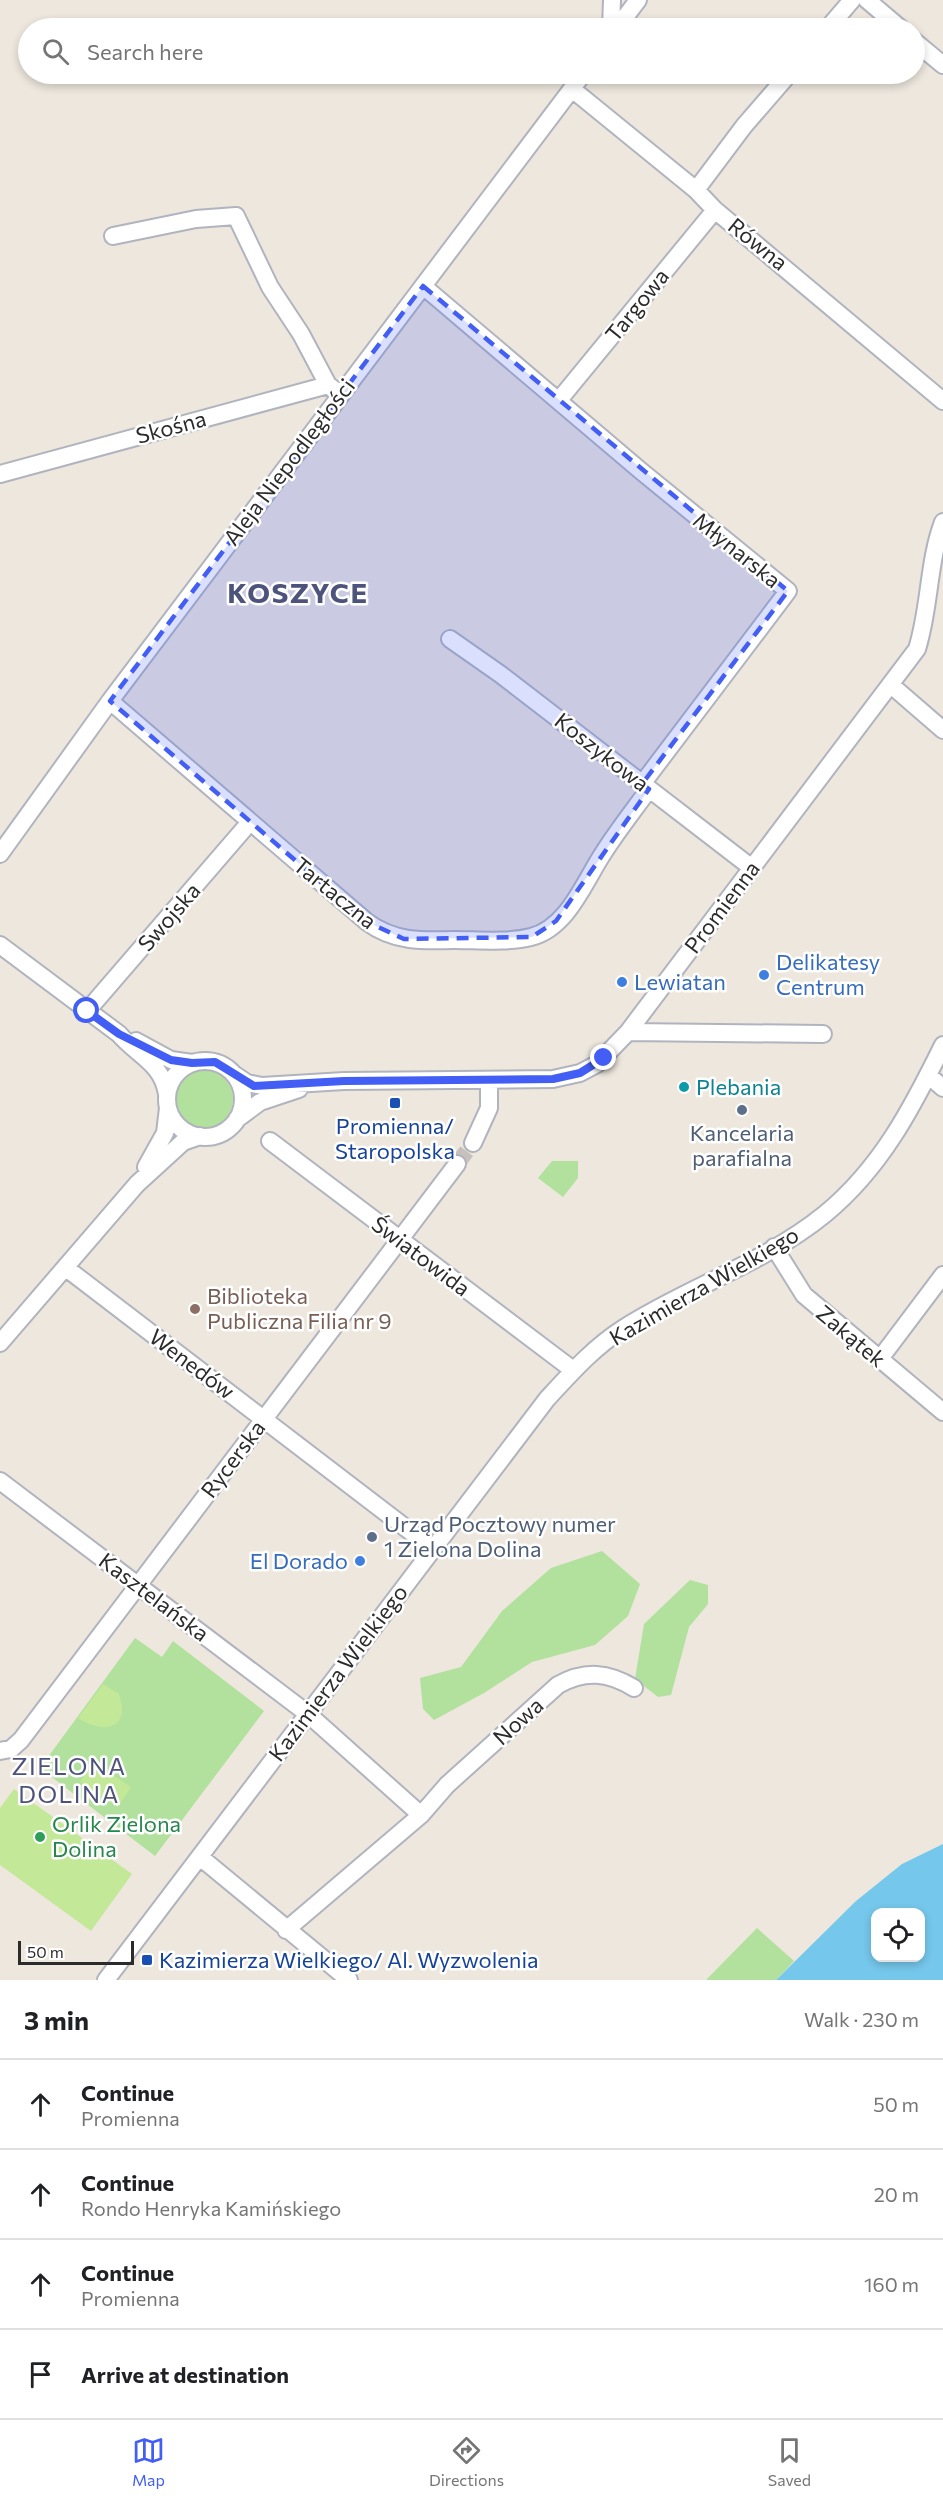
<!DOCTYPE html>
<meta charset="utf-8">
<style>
:root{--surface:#fff;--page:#f6f6f6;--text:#202124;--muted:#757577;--line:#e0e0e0;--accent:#435ef4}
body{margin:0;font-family:Commissioner,sans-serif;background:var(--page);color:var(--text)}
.controls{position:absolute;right:18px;bottom:18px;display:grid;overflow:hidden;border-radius:12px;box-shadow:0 3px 9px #0003}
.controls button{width:54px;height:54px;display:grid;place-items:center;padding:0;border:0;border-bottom:2px solid var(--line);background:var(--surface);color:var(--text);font:30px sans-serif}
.scale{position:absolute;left:18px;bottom:15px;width:116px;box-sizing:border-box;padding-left:6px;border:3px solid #2b2b2b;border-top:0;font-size:16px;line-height:21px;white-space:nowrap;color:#2b2b2b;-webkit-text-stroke:4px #fff;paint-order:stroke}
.stop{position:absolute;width:18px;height:18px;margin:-14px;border:4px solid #435ef4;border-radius:50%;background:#fff}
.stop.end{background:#435ef4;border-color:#fff;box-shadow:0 2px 6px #0008}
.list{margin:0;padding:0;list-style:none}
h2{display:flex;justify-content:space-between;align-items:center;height:78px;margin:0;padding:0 24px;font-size:26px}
h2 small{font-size:20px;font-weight:400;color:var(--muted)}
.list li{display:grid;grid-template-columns:39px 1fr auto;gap:18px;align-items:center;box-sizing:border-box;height:90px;padding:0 24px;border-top:2px solid var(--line)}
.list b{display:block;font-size:22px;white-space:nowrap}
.list p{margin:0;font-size:20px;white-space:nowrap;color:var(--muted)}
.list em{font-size:20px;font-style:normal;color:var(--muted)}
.icon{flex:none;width:33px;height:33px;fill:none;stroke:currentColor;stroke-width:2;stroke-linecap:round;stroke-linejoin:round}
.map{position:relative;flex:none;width:943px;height:1980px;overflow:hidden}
.search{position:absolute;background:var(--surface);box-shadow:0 3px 9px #0003;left:18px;right:18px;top:18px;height:66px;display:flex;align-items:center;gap:15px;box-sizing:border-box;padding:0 21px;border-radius:33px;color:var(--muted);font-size:22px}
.sheet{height:438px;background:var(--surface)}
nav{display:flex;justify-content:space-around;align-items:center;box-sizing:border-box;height:84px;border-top:2px solid var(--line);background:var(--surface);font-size:16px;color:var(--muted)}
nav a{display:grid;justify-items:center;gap:3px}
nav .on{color:var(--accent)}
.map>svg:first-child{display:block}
</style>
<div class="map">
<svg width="943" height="1980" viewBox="0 0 943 1980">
<rect width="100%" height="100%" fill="#ede7de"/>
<path fill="#b1e19c" d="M175 1099a29 29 0 1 1 58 0a29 29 0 1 1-58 0Z
M552,1161H578V1178L563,1197L538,1178Z
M602,1551L640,1584L628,1616L595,1645L532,1662L484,1693L434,1720L423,1709L420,1678L461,1667L502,1611L551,1568Z
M690,1580L708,1585V1604L689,1627L671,1695L658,1697L635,1679L644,1624Z
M135,1638L162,1657L173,1641L264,1711L155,1856L40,1768Z
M757,1928L794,1961L776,1980H706Z"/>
<path fill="#c3e898" d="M103,1684L119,1694C131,1729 104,1735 78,1718Z
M93,1762L131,1787L118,1807L80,1782Z
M14,1789L132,1874L91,1931L0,1865V1808Z"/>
<path fill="#75c7eb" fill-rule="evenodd" d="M943,1844V1980H776L856,1901L902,1864ZM876,1912H920V1958H876Z"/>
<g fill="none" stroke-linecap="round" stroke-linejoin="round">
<path stroke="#c6c1ba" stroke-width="16" stroke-dasharray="16 8" stroke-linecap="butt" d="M457,1164L473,1143"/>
<g stroke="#b1b4be" stroke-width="20">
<path id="minor" d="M867,0L900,28
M611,28L612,0
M617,28L638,0
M828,28L852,0
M914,41L943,65
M572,89L696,190L715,210L943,401
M696,190L744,126L789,74
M113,236L196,219L236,216L270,287L301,334L328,385
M423,286L641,471L788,591L642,784
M559,400L715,210
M0,474L328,385L340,394
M450,639L500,674L752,868
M891,685L943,730
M110,701L367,922C394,942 422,941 454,940C478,940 507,943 531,937C568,928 585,880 604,852C618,830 634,810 649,789
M0,854L110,701L583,74
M0,945L119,1034C138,1056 162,1063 167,1094
M87,1011L250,822
M628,1032L823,1034
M136,1041L171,1060L192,1063
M167 1099a38 38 0 1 1 76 0a38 38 0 1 1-76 0Z
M235,1075L247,1083L262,1086L344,1081L553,1079L580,1073L597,1064L628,1032L917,649C930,608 928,562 943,522
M928,1075L943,1088
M237,1119L260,1102L299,1089
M270,1141L573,1370
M473,1143L489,1108V1081
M146,1167L165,1133L168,1108
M774,1247L804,1295L943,1412
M66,1268L432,1548
M0,1343L137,1184L183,1142L200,1136
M879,1360L943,1275
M0,1481L308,1714L421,1815
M0,1751L11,1749L21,1740L457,1164
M200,1857L349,1980
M286,1930L421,1815L447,1785L558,1685C585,1670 608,1672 634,1688
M106,1980L547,1399C571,1373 594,1347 624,1328C688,1287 765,1263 825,1214C881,1168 912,1108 943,1045"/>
</g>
<use href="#minor" stroke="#fff" stroke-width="16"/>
</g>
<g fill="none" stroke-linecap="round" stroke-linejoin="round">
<path stroke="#435ef4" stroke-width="8" d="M87,1011L119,1034L171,1060L192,1063L215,1062L254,1086L344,1081L553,1079L580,1073L604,1058"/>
</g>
<path fill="#435ef4" fill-opacity="0.2" stroke="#435ef4" stroke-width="4.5" stroke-dasharray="12 8" stroke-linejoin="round" d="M423,286L788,591L642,784L649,789L556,921L532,937L404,939L367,922L110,701Z"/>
<g fill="#3f7fe0" stroke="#fff" stroke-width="2">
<circle cx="764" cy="975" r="6"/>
<circle cx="622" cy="982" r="6"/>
<circle cx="360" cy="1561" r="6"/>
</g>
<circle fill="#0f9aa8" stroke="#fff" stroke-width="2" cx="684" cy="1087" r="6"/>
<g fill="#1a4fb4" stroke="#fff" stroke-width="2">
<rect x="389" y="1097" width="12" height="12" rx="3"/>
<rect x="141" y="1954" width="12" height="12" rx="3"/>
</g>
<g fill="#5c6f8a" stroke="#fff" stroke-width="2">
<circle cx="742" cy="1110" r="6"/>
<circle cx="372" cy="1537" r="6"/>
</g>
<circle fill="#8d6e63" stroke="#fff" stroke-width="2" cx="195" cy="1309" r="6"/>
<circle fill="#2e9e5b" stroke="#fff" stroke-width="2" cx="40" cy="1837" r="6"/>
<g text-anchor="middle" stroke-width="5" stroke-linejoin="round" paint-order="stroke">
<g font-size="22" fill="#2b2b2b" stroke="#fff">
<text transform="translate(758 244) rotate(39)" y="8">Równa</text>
<text transform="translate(637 305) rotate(-51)" y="8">Targowa</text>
<text transform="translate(171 427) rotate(-15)" y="8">Skośna</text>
<text transform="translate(289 462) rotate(-53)" y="8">Aleja Niepodległości</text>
<text transform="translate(737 550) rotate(39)" y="8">Młynarska</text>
<text transform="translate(602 752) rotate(38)" y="8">Koszykowa</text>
<text transform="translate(335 893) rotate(39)" y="8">Tartaczna</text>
<text transform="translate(722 907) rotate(-53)" y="8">Promienna</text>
<text transform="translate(169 917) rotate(-49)" y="8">Swojska</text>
<text transform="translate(421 1256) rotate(37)" y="8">Światowida</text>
<text transform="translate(704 1286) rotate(-30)" y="8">Kazimierza Wielkiego</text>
<text transform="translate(851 1336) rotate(40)" y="8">Zakątek</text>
<text transform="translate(192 1364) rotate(37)" y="8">Wenedów</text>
<text transform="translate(233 1459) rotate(-53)" y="8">Rycerska</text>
<text transform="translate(154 1597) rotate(37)" y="8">Kasztelańska</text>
<text transform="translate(338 1673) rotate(-53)" y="8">Kazimierza Wielkiego</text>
<text transform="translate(518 1721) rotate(-42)" y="8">Nowa</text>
</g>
<g font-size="22" fill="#366cbe" stroke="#fff" text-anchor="start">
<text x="776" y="970">Delikatesy<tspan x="776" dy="25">Centrum</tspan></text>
<text x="634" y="990">Lewiatan</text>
<text x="348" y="1569" text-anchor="end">El Dorado</text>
</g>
<g font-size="22" fill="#0d838f" stroke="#fff" text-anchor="start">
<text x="696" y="1095">Plebania</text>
</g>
<g font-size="22" fill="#164399" stroke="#fff">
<text x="395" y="1134">Promienna/<tspan x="395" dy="25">Staropolska</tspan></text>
<text x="159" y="1968" text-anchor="start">Kazimierza Wielkiego/ Al. Wyzwolenia</text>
</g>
<g font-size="22" fill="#4e5e75" stroke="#fff">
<text x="742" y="1141">Kancelaria<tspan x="742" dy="25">parafialna</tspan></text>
<text x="384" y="1532" text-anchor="start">Urząd Pocztowy numer<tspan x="384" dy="25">1 Zielona Dolina</tspan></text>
</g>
<g font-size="22" fill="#785e54" stroke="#fff" text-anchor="start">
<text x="207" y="1304">Biblioteka<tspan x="207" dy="25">Publiczna Filia nr 9</tspan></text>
</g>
<g font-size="22" fill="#27864d" stroke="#fff" text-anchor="start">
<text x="52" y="1832">Orlik Zielona<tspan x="52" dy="25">Dolina</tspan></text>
</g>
<g font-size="24" letter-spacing="1.5" fill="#4d537b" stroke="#fff">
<text x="69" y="1775">ZIELONA<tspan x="69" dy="28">DOLINA</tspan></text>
</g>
<g font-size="28" font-weight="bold" letter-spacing="1.5" fill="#4d537b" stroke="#fff">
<text x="298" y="603">KOSZYCE</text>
</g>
</g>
</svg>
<div class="controls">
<button><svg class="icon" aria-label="locate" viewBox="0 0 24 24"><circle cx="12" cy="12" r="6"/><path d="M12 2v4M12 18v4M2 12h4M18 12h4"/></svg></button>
</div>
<div class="scale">50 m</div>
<div class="stop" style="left:87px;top:1011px"></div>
<div class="stop end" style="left:604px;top:1058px"></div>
<div class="search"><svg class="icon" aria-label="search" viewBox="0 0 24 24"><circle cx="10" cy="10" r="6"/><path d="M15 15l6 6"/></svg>Search here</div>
</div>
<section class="sheet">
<h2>3 min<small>Walk · 230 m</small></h2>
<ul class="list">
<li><svg class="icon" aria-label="ahead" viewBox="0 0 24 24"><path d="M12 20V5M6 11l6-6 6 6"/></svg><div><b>Continue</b><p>Promienna</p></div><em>50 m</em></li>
<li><svg class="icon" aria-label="ahead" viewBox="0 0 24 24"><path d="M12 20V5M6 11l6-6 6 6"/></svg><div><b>Continue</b><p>Rondo Henryka Kamińskiego</p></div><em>20 m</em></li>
<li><svg class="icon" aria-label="ahead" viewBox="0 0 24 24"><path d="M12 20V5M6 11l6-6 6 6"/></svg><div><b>Continue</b><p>Promienna</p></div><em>160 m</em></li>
<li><svg class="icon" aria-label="arrive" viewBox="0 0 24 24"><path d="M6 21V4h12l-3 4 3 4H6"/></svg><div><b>Arrive at destination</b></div></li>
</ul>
</section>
<nav>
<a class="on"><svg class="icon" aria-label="map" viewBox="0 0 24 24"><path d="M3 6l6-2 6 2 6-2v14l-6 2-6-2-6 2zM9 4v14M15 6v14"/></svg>Map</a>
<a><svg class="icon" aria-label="directions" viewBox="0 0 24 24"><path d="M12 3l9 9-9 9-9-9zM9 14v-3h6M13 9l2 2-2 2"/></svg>Directions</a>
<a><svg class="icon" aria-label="saved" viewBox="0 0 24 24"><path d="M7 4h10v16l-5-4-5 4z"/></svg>Saved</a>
</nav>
